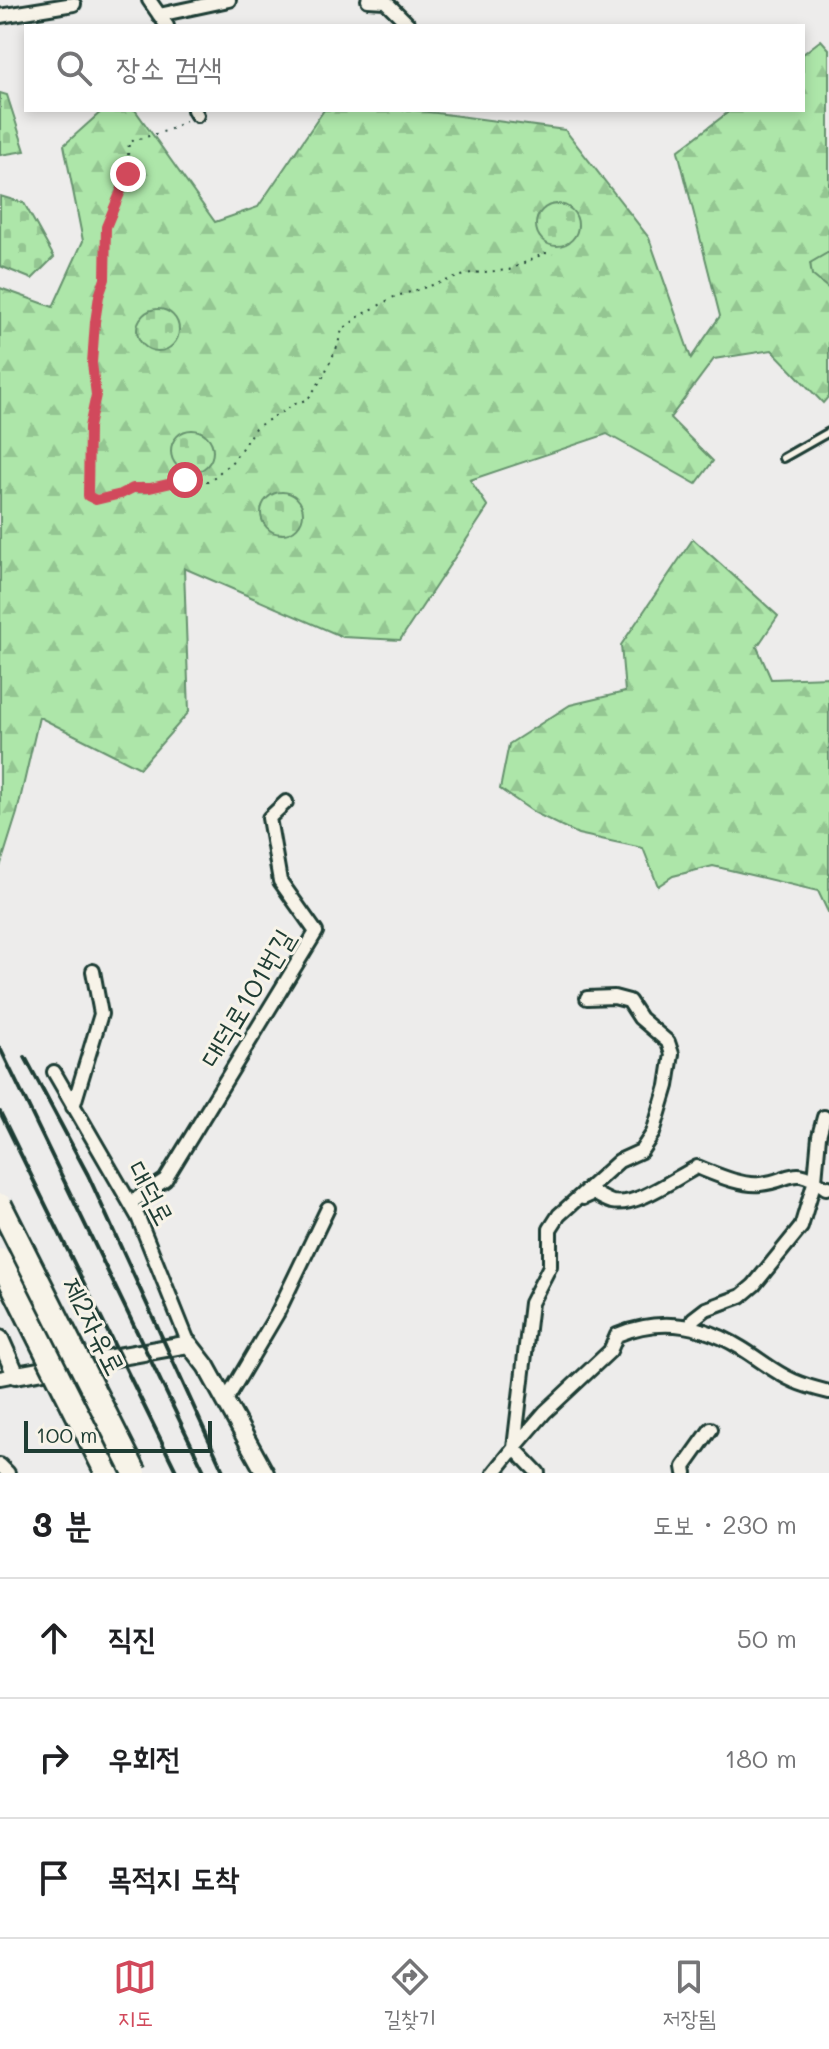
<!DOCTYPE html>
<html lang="ko">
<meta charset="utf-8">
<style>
:root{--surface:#fff;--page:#f6f6f6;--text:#202124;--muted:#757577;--line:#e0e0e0;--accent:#d1495b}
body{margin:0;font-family:Mali,"Poor Story",sans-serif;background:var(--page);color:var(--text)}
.scale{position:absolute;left:24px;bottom:20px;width:188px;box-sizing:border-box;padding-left:8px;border:4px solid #1f3d34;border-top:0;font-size:22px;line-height:28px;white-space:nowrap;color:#1f3d34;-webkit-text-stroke:6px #f7f3e8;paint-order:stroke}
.stop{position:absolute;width:24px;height:24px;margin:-18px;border:6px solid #d1495b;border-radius:50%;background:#fff}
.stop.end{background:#d1495b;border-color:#fff;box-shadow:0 2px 8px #0008}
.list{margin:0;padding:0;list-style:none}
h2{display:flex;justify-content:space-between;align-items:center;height:104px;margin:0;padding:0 32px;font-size:34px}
h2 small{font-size:26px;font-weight:400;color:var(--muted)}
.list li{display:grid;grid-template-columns:52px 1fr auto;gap:24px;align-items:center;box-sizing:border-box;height:120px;padding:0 32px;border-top:2px solid var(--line)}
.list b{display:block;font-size:30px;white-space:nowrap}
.list em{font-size:26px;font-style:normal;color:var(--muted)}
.icon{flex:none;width:44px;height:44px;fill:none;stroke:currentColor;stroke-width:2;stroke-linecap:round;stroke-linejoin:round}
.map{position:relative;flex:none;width:829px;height:1473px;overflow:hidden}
.search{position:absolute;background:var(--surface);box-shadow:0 4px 12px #0003;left:24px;right:24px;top:24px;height:88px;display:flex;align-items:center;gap:20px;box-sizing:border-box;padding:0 28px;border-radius:0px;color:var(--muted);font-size:30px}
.sheet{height:464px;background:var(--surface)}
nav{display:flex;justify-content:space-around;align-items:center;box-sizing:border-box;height:112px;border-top:2px solid var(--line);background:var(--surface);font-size:22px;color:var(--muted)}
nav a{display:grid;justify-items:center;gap:4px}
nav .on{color:var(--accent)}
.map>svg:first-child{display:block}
</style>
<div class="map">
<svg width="829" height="1473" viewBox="0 0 829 1473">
<defs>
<pattern id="forest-firs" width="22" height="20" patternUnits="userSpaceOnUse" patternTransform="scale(2)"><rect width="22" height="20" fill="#ade6a9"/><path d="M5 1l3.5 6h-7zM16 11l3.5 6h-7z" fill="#94c692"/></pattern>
<pattern id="cemetery-stones" width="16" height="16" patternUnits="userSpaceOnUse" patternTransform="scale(2)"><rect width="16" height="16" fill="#ade6a9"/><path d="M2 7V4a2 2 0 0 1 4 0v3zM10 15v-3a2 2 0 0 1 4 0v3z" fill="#94c692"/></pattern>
</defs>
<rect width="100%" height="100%" fill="#edeceb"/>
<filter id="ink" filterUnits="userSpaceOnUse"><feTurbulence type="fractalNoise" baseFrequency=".0125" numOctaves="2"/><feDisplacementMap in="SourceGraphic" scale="16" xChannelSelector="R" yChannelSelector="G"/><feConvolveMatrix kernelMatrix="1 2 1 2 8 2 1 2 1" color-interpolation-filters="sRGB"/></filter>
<g filter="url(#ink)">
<path fill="url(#forest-firs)" stroke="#66926e" stroke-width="2" d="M821,40L829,49V396L823,403L772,350L714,359L670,418L713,461L696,484L607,434L470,480L488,507L400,640L343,637L184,568L189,712L140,768L39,717L17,813L0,867V288L53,307L83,241L64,145L103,110H135L215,222L258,207L324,110H414L565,130L649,238L691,358L720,316L678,151L731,110H803V54Z
M693,539L778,616L757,647L771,679L829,677V914L818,891L713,866L673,876L658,886L643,848L578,834L535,813L500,789L509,744L570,705L625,692L621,645Z"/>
<path fill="url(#cemetery-stones)" stroke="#66926e" stroke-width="2" d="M0,93L7,95L25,151L0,155Z
M0,196L24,203L54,257L32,279L0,266Z
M536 225a21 21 0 1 1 42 0a21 21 0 1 1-42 0Z
M829,252V289L812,275L810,263Z
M137 330a21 21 0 1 1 42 0a21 21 0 1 1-42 0Z
M171 451a21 21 0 1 1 42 0a21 21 0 1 1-42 0Z
M261 513a21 21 0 1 1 42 0a21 21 0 1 1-42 0Z"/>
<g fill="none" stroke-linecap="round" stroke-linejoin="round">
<g stroke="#1f3d34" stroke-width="12">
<path id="service" d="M783,458L829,432"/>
</g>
<g stroke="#1f3d34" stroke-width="18">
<path id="minor" d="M149,0L167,26
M368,0L385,1L410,26
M159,15L229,0
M0,16L74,4
M194,110L197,115
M54,1072L138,1217L189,1344
M73,1107L101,1014L93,971
M583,1198L594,1193C599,1196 606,1200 612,1202C637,1207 675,1178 697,1167C715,1174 741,1186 760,1184C793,1181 791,1163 826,1188L829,1187
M130,1203L165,1180L316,932L280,881L269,818L286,802
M692,1326L693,1319L706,1309L741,1296L754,1285L801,1227L815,1180L819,1136L824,1117
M0,1378L16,1375
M225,1402L277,1314L328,1208
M0,1465L8,1473
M494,1473L514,1448L531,1303L550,1266V1229L559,1215L619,1161L641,1151L653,1133L667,1086L672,1054L668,1042L640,1018L629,1001L614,997L587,998
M538,1473L514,1448L545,1412L610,1351L617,1335C660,1317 702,1324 741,1348C758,1358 775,1373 794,1381C805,1386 817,1389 829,1392
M685,1473L684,1467L711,1429"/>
</g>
<g stroke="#1f3d34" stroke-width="22">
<path id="tertiary" d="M0,1339L16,1375L189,1344L206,1366L265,1473"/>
</g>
<path stroke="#1f3d34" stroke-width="2" stroke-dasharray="2 6" stroke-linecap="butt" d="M186,121L169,130L129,142L126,182L112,209L104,242L105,279L99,296L95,322L92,363L96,395L89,427L88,496L96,500L121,494L133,488H150L185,480L208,481L213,478L234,460L255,428L295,404L308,399L323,377L337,347L342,330L360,316L394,297L471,273L509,270L545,253L553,254"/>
<use href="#service" stroke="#f7f3e8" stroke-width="6"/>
<use href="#minor" stroke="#f7f3e8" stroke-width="12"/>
<use href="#tertiary" stroke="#f7f3e8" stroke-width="16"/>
<path stroke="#1f3d34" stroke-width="4" d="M0,1048L205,1473
M25,1057L88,1175L224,1473
M0,1112L177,1473"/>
<g stroke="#1f3d34" stroke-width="28" stroke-linecap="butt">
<path id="trunk-bridge" d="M0,1205L135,1473
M0,1260L107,1473"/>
</g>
<use href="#trunk-bridge" stroke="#f7f3e8" stroke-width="22"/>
</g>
</g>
<g fill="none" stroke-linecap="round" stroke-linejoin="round" filter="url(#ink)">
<path stroke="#d1495b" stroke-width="10" d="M128,174L106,227L105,279L99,296L95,322L92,363L96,395L89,427L88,496L96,500L121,494L133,488H150L185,480"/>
</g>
<g text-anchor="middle" stroke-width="6" stroke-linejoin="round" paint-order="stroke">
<g font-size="28" fill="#1f3d34" stroke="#f7f3e8">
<text transform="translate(247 998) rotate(-59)" y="10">대덕로101번길</text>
<text transform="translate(151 1193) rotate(62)" y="10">대덕로</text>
<text transform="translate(94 1326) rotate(63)" y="10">제2자유로</text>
</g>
</g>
</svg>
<div class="scale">100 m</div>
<div class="stop" style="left:185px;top:480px"></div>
<div class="stop end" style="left:128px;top:174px"></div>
<div class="search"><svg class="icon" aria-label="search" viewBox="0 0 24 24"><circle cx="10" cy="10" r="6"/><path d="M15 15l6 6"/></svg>장소 검색</div>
</div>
<section class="sheet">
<h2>3 분<small>도보 · 230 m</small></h2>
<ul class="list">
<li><svg class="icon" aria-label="ahead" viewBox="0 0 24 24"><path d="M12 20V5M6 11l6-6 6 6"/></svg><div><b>직진</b></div><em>50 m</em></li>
<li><svg class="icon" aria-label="right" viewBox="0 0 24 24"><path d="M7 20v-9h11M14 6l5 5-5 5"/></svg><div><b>우회전</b></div><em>180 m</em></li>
<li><svg class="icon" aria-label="arrive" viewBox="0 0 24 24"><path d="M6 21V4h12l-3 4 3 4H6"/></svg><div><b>목적지 도착</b></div></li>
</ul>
</section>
<nav>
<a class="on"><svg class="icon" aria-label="map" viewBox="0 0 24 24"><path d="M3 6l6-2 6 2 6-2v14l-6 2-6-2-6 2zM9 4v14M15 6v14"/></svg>지도</a>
<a><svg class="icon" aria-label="directions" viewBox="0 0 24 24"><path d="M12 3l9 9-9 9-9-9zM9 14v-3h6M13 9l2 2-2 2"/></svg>길찾기</a>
<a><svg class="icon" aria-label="saved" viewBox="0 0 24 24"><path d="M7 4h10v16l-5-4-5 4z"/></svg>저장됨</a>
</nav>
